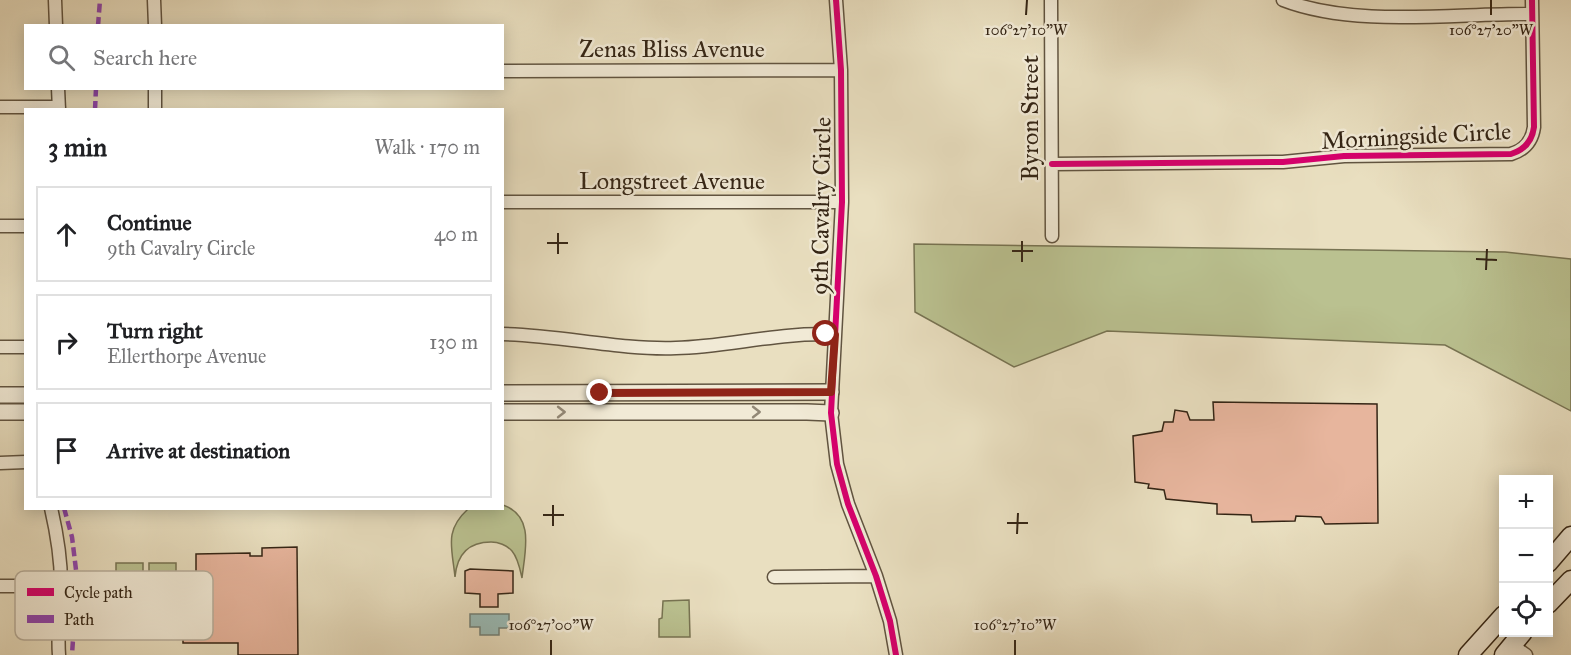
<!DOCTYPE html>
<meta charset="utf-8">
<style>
:root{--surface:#fff;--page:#f2f2f2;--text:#202124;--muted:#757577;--line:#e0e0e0}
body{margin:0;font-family:"IM FELL Great Primer",serif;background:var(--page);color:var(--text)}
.controls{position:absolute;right:18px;bottom:18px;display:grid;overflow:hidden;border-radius:0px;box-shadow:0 3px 15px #0003}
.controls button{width:54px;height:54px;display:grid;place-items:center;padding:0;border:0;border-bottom:2px solid var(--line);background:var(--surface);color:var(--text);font:30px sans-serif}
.stop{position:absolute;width:18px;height:18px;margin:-14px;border:4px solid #8f2418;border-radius:50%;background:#fff}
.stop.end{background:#8f2418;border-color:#fff;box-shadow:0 2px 6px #0008}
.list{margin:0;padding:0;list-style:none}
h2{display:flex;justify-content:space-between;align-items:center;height:78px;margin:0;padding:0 24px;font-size:26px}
h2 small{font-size:20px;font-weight:400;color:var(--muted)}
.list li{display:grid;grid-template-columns:39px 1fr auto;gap:18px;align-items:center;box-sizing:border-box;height:96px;margin:0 12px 12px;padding:0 12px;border:2px solid var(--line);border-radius:0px}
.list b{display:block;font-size:22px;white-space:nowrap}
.list p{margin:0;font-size:20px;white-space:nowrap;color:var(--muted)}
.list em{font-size:20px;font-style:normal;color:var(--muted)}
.icon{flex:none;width:33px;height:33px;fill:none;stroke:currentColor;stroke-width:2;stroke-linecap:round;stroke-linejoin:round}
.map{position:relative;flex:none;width:1571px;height:655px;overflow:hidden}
.search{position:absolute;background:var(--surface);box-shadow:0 3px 15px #0003;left:24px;top:24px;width:480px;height:66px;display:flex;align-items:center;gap:15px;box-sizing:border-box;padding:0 21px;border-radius:0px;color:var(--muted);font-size:22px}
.panel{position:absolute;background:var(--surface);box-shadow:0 3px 15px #0003;left:24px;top:108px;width:480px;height:402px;border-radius:0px}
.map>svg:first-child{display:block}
</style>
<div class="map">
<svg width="1571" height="655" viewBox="0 0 1571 655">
<rect width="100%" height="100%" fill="#e9dfc0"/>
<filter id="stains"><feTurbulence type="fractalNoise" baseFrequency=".00333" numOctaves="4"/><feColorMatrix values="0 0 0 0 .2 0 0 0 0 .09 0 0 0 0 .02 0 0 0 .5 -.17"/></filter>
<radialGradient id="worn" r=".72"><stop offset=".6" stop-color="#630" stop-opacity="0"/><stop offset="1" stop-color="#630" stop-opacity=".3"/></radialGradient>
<path fill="#bac190" stroke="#777352" stroke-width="1.5" d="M914,244L1505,252L1571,259V411L1445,345L1107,331L1014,367L915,312Z
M503,505C535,516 525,551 522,578C520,569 518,558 512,551C507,545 498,542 491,542C469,542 457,554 455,577C452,547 444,531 468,509L502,508Z
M116,563H143V609H116Z
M149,563H176V609H149Z
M689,600L690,637H659V619L662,618L663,601Z"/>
<path fill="#99bcb8" stroke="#718077" stroke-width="1.5" d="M470,614H509V628H499V635H480V627H470Z"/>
<path fill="#e7b59d" stroke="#342515" stroke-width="1.5" d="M1213,402L1377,404L1378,523L1325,524L1321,517L1296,516L1295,521L1252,522L1251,515L1217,514V504L1166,499L1164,490L1148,488L1149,484L1135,482L1133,436L1162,431L1164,422H1173L1175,410L1187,412L1190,420H1214Z
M297,547L298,655H238V643H183V606H196V554L250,553V556H262V548Z
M470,569L513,571V593L498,594V607H480V594L465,593V571Z"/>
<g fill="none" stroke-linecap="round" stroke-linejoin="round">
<g stroke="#615440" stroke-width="15">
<path id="minor" d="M55,0L56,26
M154,0L155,26
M836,0L841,70L842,202L831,413L837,464L848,504L876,576L890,621L896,655
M1051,0L1052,236
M1283,0C1355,28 1455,13 1532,14
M502,71L841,70
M58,88L59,110
M0,107H59
M155,110V88
M1052,164L1283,162L1344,156L1511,154C1524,150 1532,142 1534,127L1532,0
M502,202H842
M0,226H26
M502,334C561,335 618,350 676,348C728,347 783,331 835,335
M0,347H26
M0,463L26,462
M51,508C57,534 61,558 61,584C61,608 57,631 59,655
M774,577L876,576
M0,586H61
M1512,645L1526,655"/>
</g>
<g stroke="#615440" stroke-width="18">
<path id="tertiary" d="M502,393L831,392
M0,395H26
M0,412H26
M502,412H807L831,413"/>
</g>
<g stroke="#342515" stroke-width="21">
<path id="secondary" d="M1548,563L1571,536
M1548,604L1571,580
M1468,655L1504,615
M1504,655L1523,632"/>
</g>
<use href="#minor" stroke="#f1ead6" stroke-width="12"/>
<use href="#tertiary" stroke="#f1ead6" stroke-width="15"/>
<use href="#secondary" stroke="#f1ead6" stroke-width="18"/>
<path stroke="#8e44ad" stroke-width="4.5" stroke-dasharray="9 4.5" stroke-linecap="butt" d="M98,26L100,0
M95,110L96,88
M64,508L72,537L77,578L72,655"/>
<g stroke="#f1ead6" stroke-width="10">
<path id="cycleway" d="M836,0L841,70L842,202L831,413L837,464L848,504L876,576L890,621L896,655
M1052,164L1283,162L1344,156L1511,154C1524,150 1532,142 1534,127L1532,0"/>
</g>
<use href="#cycleway" stroke="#d6006c" stroke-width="6"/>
</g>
<defs><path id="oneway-chevron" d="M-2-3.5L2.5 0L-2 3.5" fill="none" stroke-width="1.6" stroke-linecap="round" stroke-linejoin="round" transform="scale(1.5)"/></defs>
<g stroke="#928876">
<use href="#oneway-chevron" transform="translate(561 412)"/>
<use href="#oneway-chevron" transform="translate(756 412)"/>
</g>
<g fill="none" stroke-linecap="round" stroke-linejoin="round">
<path stroke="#8f2418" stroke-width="8" d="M600,393L831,392L835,335L826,334"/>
</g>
<path fill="none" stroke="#342515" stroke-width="2" d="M1026,15L1027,0M1491,15V0M547,243H568M1012,251H1033M558,254V233M1476,259L1497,260M1022,262V241M1486,270L1487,249M543,515H564M1007,523H1028M553,526V505M1017,534L1018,513M551,655V640M1015,655V640"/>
<g text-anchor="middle" stroke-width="5" stroke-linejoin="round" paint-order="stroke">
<g font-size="24" fill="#342515" stroke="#f1ead6">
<text x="672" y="57">Zenas Bliss Avenue</text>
<text transform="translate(1030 118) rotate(-90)" y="8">Byron Street</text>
<text transform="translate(1416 136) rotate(-3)" y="8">Morningside Circle</text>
<text x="672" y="189">Longstreet Avenue</text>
<text transform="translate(821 206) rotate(-89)" y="8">9th Cavalry Circle</text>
</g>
</g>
<rect x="15" y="571" width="198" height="69" rx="9" fill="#f1ead6" stroke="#b8af9c" stroke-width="1.5"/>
<rect x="27" y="588" width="27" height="8" fill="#d6006c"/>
<rect x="27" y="615" width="27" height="8" fill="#8e44ad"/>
<g font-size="16" fill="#342515">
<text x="64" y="598">Cycle path</text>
<text x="64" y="625">Path</text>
</g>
<g font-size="15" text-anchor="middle" fill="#342515" stroke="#f1ead6" stroke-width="5" stroke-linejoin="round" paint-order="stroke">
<text x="1026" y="35">106°27'10"W</text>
<text x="1491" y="35">106°27'20"W</text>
<text x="551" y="630">106°27'00"W</text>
<text x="1015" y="630">106°27'10"W</text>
</g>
<rect width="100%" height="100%" filter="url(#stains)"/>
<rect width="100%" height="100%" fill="url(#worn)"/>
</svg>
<div class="controls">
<button>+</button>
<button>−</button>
<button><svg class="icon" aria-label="locate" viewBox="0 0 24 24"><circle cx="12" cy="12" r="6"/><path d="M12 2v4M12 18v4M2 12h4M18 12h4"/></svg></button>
</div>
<div class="stop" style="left:826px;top:334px"></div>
<div class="stop end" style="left:600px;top:393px"></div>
<div class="search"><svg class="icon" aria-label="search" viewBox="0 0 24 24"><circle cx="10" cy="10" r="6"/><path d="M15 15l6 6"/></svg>Search here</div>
<section class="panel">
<h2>3 min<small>Walk · 170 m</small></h2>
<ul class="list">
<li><svg class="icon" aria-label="ahead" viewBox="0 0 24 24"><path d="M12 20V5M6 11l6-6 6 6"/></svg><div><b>Continue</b><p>9th Cavalry Circle</p></div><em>40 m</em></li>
<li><svg class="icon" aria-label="right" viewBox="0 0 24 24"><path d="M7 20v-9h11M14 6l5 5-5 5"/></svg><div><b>Turn right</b><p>Ellerthorpe Avenue</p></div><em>130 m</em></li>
<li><svg class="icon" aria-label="arrive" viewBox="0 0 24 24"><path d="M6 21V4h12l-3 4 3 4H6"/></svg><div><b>Arrive at destination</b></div></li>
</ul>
</section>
</div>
